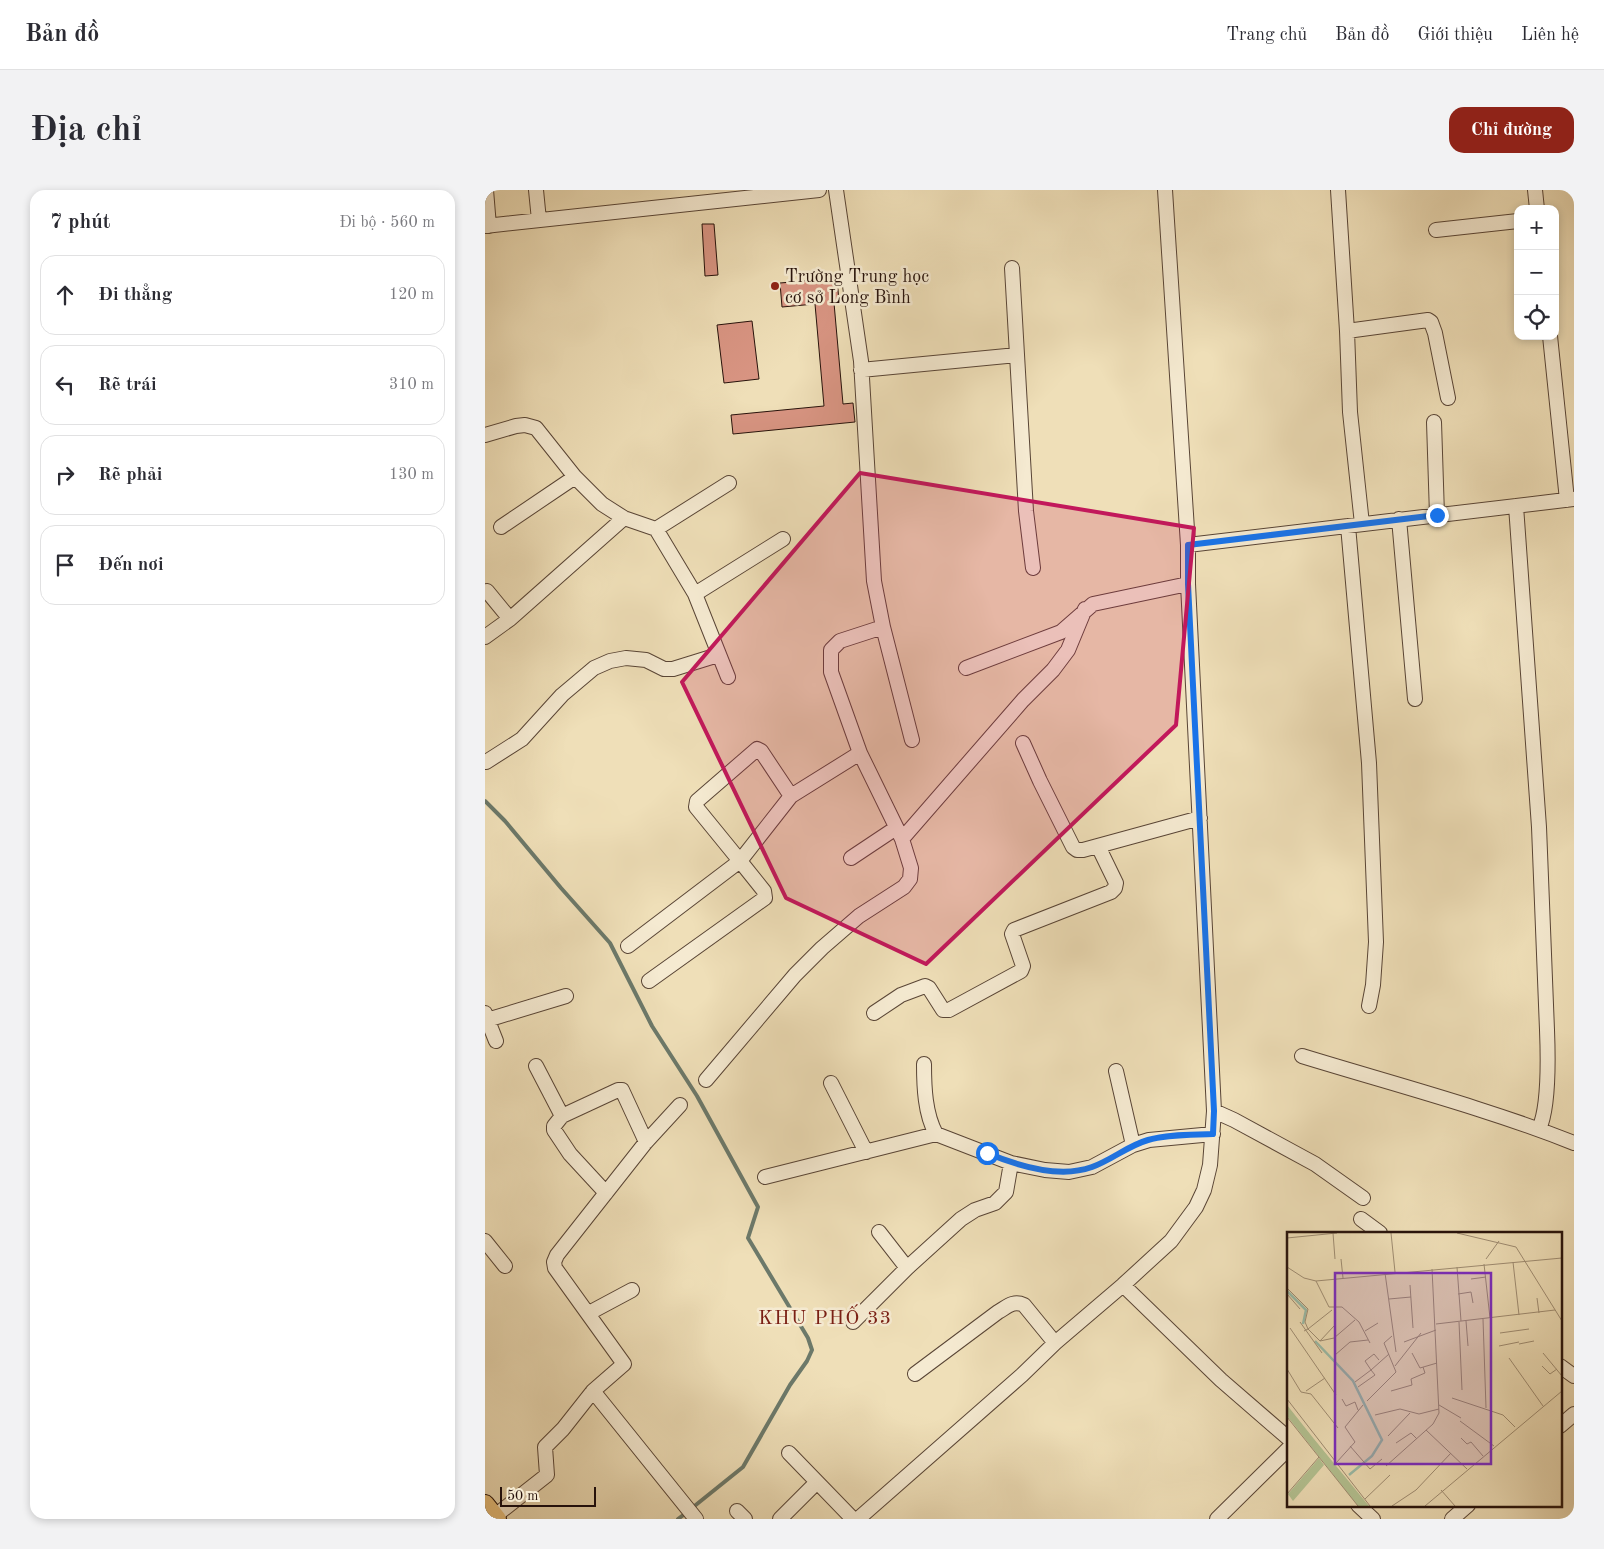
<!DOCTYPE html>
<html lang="vi">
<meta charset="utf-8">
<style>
:root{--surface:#fff;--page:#f2f2f3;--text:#2b2b33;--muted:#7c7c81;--line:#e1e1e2;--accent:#8f2418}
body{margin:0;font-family:"Old Standard TT",serif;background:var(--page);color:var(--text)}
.controls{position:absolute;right:15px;top:15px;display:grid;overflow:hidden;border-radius:10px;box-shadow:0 2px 8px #0003}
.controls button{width:45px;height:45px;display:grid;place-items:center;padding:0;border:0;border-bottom:1px solid var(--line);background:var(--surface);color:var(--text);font:25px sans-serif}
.scale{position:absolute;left:15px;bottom:12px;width:96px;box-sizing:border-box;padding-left:5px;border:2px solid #27120b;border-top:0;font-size:14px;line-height:18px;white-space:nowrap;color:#27120b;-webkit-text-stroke:4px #f5ead1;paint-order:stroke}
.stop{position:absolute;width:15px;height:15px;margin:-11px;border:4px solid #1a73e8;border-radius:50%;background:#fff}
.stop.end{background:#1a73e8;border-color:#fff;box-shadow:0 1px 5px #0008}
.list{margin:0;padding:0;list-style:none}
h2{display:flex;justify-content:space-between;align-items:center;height:65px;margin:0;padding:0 20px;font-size:21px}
h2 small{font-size:16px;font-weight:400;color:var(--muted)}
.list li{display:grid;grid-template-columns:32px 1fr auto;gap:15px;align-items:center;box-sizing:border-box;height:80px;margin:0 10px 10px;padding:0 10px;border:1px solid var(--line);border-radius:15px}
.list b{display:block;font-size:19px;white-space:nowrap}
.list em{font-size:16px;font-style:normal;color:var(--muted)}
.icon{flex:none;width:28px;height:28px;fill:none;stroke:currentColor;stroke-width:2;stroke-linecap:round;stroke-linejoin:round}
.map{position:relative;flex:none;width:1089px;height:1329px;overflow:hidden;border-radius:15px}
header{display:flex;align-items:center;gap:30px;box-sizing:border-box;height:70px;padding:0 25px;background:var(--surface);border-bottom:1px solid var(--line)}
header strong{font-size:24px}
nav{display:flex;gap:28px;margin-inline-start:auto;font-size:18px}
.intro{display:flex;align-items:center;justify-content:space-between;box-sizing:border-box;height:120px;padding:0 30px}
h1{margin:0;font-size:35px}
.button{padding:12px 22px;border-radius:15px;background:var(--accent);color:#fff;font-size:18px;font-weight:700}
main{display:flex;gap:30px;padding:0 30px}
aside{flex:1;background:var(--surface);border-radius:15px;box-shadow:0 2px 8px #0003}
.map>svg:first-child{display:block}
</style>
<header>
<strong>Bản đồ</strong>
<nav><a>Trang chủ</a><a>Bản đồ</a><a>Giới thiệu</a><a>Liên hệ</a></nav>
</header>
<div class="intro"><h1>Địa chỉ</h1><a class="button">Chỉ đường</a></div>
<main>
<aside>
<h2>7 phút<small>Đi bộ · 560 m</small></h2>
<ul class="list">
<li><svg class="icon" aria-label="ahead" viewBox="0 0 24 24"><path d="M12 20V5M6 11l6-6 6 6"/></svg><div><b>Đi thẳng</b></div><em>120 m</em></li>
<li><svg class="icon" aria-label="left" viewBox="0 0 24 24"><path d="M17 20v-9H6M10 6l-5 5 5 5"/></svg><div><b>Rẽ trái</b></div><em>310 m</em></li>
<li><svg class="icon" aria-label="right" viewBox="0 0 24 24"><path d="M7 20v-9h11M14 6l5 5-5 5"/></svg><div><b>Rẽ phải</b></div><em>130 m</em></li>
<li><svg class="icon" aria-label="arrive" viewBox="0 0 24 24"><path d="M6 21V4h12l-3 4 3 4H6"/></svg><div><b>Đến nơi</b></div></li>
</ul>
</aside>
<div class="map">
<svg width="1089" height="1329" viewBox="0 0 1089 1329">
<rect width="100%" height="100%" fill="#efdfb8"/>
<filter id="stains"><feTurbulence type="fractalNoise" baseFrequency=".004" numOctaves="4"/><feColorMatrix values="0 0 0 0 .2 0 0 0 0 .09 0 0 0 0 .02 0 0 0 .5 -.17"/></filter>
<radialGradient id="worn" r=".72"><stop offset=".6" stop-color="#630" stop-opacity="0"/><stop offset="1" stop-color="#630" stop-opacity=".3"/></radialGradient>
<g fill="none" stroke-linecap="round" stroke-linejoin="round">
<path stroke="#6c796a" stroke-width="4" d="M0,611L20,631L76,698L125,753L167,836L212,906L273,1017L263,1048L323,1148L327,1160L322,1171L305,1195L258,1277L207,1318
M193,1329L201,1323"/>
</g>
<path fill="#d99583" stroke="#27120b" d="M217,34H229L233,85L220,86Z
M352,88L354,112L349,113L358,214L368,213L370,232L248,244L246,225L339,216L330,114L297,117L295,93Z
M267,131L274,189L239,193L232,135Z"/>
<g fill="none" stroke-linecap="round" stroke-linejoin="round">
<g stroke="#594536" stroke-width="16">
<path id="minor" d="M1,0L4,36
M51,0L54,30
M351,0L376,171L389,391L398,437L427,550
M853,0L862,141L865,222L877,334
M1050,0L1052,19
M0,36L334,0
M951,40L1033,31
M527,78L541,321L548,378
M862,141L943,130L946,132L950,143L963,208
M1065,146L1082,310
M376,180L532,165
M949,232L952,325
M0,245L31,236L40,235L51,238L90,287L117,314L139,328L171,339L210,404L243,487
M1031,316L1054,637L1062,840C1063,865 1064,917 1054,939
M914,329L930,509
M863,336L884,573L891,752L888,795L884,816
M16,337L90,287
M171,339L244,293
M703,355L1089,309
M2,401L25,429
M210,404L298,349
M0,447L25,429L139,328
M481,478L576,442L608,414L703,394
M538,553L555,591L588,657L592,660H598L715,628
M1,572L37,549L77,505L109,478L125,471L141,468L161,470L179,479H188L233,465
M417,649L538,510L568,480L583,460L600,419
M366,668L411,638
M143,756L255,671L211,617L212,611L272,559L276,561L306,606
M164,791L280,708L279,701L255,671L306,606L375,563
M0,823L11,851
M389,823L416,805L440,796L444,798L458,820H464L536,781L538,776L527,744L529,740L626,702L630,698L631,693L613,656
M2,830L81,806
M817,866C908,894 1001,918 1089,953
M439,874C439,897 440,924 451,944
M51,876L77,926L133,900H137L161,952
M631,881L648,955
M221,890L310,785L337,758L374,726L419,697L425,689L426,678L417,649L375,563L346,482V460L355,451L398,437
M346,893L381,962
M729,921L749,930L830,974L878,1008
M77,926L69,936V940L85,964L121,1003
M280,987L451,944L526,973L560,980L584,982L607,977L648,955L664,950L728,944
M876,1029L895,1043
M394,1042L422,1078
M0,1051L20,1076
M638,1095L736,1190L803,1248
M104,1123L147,1100
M368,1132L422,1078L476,1029L490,1020L510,1013L521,1002L526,973
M1075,1176L1089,1186
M430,1184L513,1122C522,1117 528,1110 539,1115L570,1153
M108,1201L211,1329
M1075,1236L1089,1224
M304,1263L368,1329
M873,1315L888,1329
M252,1321L260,1329
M10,1326L62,1285L60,1257L78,1239L108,1201L139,1174L70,1078L69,1072L72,1065L161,952L195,915
M295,1329L332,1292
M373,1329L537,1185L570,1153L638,1095L686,1051L711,1017L719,1000L725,975L729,921L703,394V355L680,0
M732,1329L803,1259
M967,1329L983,1315"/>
</g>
<g stroke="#27120b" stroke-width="20">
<path id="major" d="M0,1314L12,1329"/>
</g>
<use href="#minor" stroke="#f5ead1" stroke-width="14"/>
<use href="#major" stroke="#e8c07c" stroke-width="18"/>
</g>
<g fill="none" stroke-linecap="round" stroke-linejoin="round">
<path stroke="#1a73e8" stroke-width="6" d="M502,963C533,976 574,989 607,977C627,970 642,956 663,950C684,944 707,945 728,944L729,921L703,394V355L952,325"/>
</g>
<path fill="#c2185b" fill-opacity="0.2" stroke="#c2185b" stroke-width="4" stroke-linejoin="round" d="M375,283L709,338L691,535L441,774L301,708L197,492Z"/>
<circle fill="#8f2418" stroke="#f5ead1" stroke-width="2" cx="290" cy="96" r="5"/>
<g text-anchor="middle" stroke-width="5" stroke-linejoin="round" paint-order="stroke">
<g font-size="18" fill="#27120b" stroke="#f5ead1" text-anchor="start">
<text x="300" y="92">Trường Trung học<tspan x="300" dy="21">cơ sở Long Bình</tspan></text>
</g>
<g font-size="20" letter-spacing="1" fill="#7a1f14" stroke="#f5ead1">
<text x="340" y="1134">KHU PHỐ 33</text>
</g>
</g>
<g transform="translate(802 1042)">
<rect width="275" height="275" fill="#efdfb8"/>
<path d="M0,173L27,207L82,274H71L0,184ZM32,226L37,233L6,269L1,262Z" fill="#b4c393"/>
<path fill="none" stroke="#9abdaa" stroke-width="2.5" d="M0,59L19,78L16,92M28,109L66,149L95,208L85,224L62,243"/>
<path fill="none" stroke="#9f8d73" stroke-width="1" d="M46,1L48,27M104,1L108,40M170,1L229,15L275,89M0,6L50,1M54,27L56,46M199,27L212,9M226,30L232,83M197,32L203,86M0,35L17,46L29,49L275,26M170,35L174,89M98,41L109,120M184,47L199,45M29,49L42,75H55L72,90L83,111M123,53L126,96M0,56L21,77L18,90L21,97L17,99M0,62L13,77M171,62L184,60L186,71M250,66L252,81M102,67L124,65M45,78L21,97L33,109L47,106L68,88M196,87L199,176M179,89L181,114M13,90L35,121M172,90L175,158M149,92L268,78M3,96L49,163M78,99L91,91M213,101L242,97M33,109L47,94M117,110L149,98M232,112L247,109M212,114L232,110M125,121L133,136L150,131M256,121L275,144M48,123L63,110L81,108M222,126L256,174M108,134L134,101M255,134L263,142L270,137M0,137L14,160L24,162L51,196M68,150L84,138L78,129L87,122L92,128M71,155L88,143L84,138L102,122M19,159L38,146M104,159L125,153L124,147L138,141L136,135M165,166L216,183L228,195M0,167L83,274M55,167L59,174L68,170L71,178M80,169L109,140L97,111L105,104M152,173L174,186M88,183L113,177L132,182L152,177M0,185L71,274M173,189L207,214M139,198L180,237M101,204L123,181M174,206L180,212L184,210L196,224M109,211L124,201L130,207M63,214L83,237L95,227M49,231L68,210L58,195L76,173M99,234L146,192L152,181L145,37M154,258L168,274M0,262L32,225M78,267L103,243M105,274L129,258L164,221M138,274L275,159"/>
<path fill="#7b2cbf" fill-opacity="0.15" stroke="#7b2cbf" stroke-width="2.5" d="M48,41H204V232H48Z"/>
<rect width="275" height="275" fill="none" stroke="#27120b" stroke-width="2.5"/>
</g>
<rect width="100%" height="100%" filter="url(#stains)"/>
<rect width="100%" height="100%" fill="url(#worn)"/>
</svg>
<div class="controls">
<button>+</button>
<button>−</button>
<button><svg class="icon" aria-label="locate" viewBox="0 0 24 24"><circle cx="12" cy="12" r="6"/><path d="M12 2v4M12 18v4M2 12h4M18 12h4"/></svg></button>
</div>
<div class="scale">50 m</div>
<div class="stop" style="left:502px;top:963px"></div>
<div class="stop end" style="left:952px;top:325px"></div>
</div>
</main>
